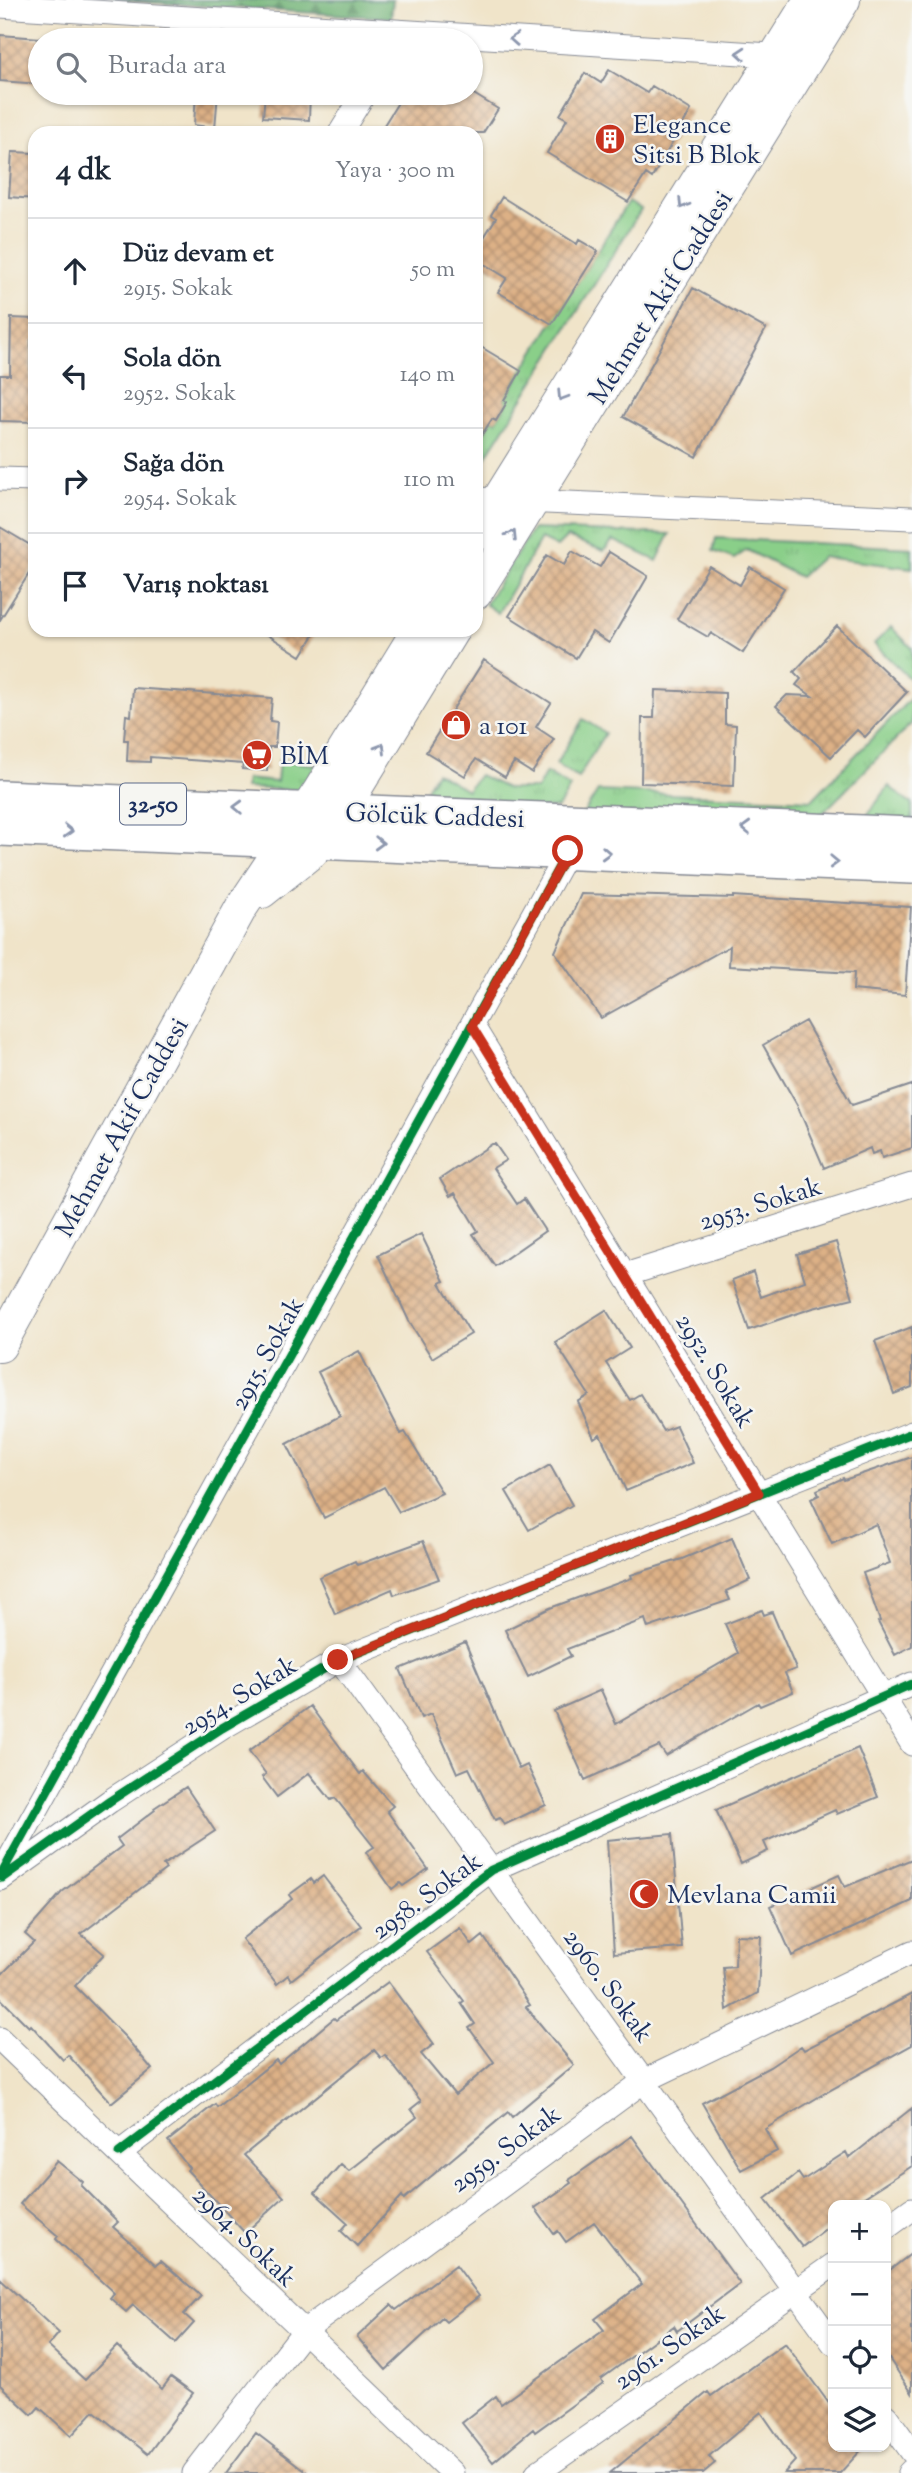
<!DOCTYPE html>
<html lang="tr">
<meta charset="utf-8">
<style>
:root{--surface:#fff;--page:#f6f6f7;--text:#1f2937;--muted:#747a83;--line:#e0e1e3}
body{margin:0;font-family:"Sorts Mill Goudy",serif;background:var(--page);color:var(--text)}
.controls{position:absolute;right:21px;bottom:21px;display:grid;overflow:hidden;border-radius:14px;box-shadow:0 2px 5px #0004}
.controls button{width:63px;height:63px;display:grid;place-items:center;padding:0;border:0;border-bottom:2px solid var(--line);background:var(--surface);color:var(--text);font:35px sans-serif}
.stop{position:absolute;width:21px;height:21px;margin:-16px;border:5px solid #c8321e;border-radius:50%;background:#fff}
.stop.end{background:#c8321e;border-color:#fff;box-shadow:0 2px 7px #0008}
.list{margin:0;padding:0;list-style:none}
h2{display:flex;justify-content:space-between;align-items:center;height:91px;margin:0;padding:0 28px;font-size:30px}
h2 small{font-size:23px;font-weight:400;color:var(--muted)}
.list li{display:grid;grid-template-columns:46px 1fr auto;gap:21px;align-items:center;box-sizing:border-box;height:105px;padding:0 28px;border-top:2px solid var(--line)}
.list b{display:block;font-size:26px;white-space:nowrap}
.list p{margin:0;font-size:23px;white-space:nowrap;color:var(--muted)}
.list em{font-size:23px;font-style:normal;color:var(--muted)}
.icon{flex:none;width:38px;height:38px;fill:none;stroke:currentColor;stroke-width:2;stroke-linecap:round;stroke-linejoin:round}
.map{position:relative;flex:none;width:912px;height:2473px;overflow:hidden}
.search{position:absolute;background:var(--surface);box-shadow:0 2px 5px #0004;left:28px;top:28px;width:455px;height:77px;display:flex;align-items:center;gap:18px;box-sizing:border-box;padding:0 24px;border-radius:38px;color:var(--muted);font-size:26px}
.panel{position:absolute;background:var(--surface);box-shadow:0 2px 5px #0004;left:28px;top:126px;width:455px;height:511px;border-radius:21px}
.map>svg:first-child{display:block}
</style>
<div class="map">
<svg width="912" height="2473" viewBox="0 0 912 2473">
<defs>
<pattern id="grass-tufts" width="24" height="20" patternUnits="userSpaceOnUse" patternTransform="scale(1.75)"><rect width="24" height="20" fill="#8acf89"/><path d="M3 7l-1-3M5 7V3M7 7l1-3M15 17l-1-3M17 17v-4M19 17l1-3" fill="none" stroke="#76b279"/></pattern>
<pattern id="forest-firs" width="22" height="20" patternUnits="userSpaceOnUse" patternTransform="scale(1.75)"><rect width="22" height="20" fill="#6fb275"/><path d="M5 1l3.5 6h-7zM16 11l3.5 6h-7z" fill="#5a9163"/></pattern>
<pattern id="building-cross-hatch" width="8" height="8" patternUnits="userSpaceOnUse" patternTransform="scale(1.75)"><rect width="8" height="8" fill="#ddb186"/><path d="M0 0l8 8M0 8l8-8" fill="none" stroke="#b29071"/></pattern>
</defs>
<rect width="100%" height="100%" fill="#f6f6f2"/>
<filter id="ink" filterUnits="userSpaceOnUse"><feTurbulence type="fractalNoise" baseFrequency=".0143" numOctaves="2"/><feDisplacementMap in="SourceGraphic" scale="14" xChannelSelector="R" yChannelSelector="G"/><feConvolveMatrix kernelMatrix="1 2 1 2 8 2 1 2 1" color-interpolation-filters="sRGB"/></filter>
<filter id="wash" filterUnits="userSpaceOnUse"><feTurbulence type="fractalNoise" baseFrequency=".00686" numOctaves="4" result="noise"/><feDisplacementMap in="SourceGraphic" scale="28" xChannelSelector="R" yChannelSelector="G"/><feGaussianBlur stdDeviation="1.57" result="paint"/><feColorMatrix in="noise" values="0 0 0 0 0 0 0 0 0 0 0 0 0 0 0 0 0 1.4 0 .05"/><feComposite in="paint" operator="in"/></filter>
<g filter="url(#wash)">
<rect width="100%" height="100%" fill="#f0e4c9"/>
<path fill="url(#grass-tufts)" stroke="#527f74" stroke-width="2" d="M628,202L641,210L481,465H476V436H481L492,419L496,421L507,403L504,400Z
M533,529L670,534L657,561L613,540L604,551L567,537L557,547L541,539L498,613L485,604Z
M716,538L912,548V568L822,557L800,577L747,550L734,559L713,551Z
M891,627L912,648V681L874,644Z
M912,697V723L817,819L584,813L598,791L812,800Z
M583,719L605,733L578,778L556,764Z
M279,760L316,765L301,790L245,788L246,779L277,782Z
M436,772L467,790L479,775L508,789H537L546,773L570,787L558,808L424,804L427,787Z
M889,786L908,802H912V824L862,822Z"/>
<path fill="url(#forest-firs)" stroke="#45706a" stroke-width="2" d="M112,0H393L391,18Z"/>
<g id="blocks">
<path fill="url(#building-cross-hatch)" d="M0,35L40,38V84L0,81Z
M609,70L647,93L652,86L691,110L652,178L646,174L628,202L547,153L567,119L560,115L585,73L601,83Z
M196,93H218L215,128L194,125Z
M265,93H310L309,120L263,117Z
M404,93H472L498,109L483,133H379Z
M12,152L35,153V199L9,197Z
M502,197L577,244L579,240L598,251L552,324L498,292L507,278L476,259V250L496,218L491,215Z
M693,288L766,329L696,457L623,417Z
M11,318L35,319V340H31L30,390L35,391V422L0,421V375H10Z
M476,344L521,371L504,400L507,402L496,421L492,419L476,444Z
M0,527L35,548V564L0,620Z
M572,551L600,567L609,552L648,576L609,643L592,632L576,658L509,616L547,555L564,565Z
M709,566L740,585L750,567L784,588L743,653L711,633L708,637L677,619Z
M837,626L907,692L865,737L857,730L831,757L776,706L787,695L812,696L796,685L801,679L794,672Z
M260,630H317L301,656Z
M484,660L551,703L536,727L554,739L532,773L514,762L505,777L476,759L465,776L426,752Z
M133,688L272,698L270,721L277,722L275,747H269L267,771L242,769L243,764L150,757V762L127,761L128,740H124L126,715L131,716Z
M655,690L725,693V724L736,725L734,786L641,783L642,718H654Z
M581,894L733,898V896L911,907L905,995L853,990L854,973L729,966L730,946L601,1018L555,952Z
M805,1021L852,1105L912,1085V1148L882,1158L880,1151L872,1154L870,1148L824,1168L797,1105L763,1045Z
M492,1144H495L506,1160L493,1168L517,1204L524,1199L545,1231L495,1266L473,1234L478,1231L455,1193L450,1196L440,1179Z
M421,1234L444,1281L440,1283L471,1334L432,1358L409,1321L378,1255Z
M836,1242L853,1298L813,1308L749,1330L732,1280L753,1272L761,1297L805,1281L797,1254Z
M606,1310L630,1348L606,1363L630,1400L640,1394L663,1431L676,1426L693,1463L626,1491L600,1434L594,1438L578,1402L589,1395L555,1342Z
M912,1327V1387L894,1394L875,1341Z
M359,1351L401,1434L405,1432L442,1493L399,1512L384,1487L324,1518L287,1444L340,1416L318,1372Z
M912,1457V1646L895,1655L878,1622L880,1621L863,1573L890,1563L876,1524L832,1544L811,1499L819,1495L817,1490L843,1478L844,1480Z
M550,1465L572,1505L529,1530L506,1491Z
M732,1538L750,1580L726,1591L730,1600L648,1628L645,1619L567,1649L571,1656L528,1677L505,1630L550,1608L632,1578L631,1575L682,1559Z
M423,1541L439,1579L394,1595L392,1589L335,1614L319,1577L355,1561L357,1565Z
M762,1610L764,1615L772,1612L796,1669L785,1673L793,1692L760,1706L758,1703L666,1756L659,1746L585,1780L554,1711L601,1690L616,1724L738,1653L725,1624Z
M465,1642L519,1769L527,1765L546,1805L504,1825L500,1818L495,1820L469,1768L457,1773L431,1714L421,1718L400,1669Z
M310,1706L360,1774L363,1771L393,1806L387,1811L428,1869L403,1886L400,1883L392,1889L366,1852L374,1847L335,1798L331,1800L309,1773L277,1797L262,1777L266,1774L249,1751Z
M858,1748L878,1797L837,1814L835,1810L764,1842L768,1851L741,1864L716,1810Z
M186,1787L215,1831L163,1865L166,1869L81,1934L104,1954L75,1986L126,2038L152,2069L111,2103L68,2055L63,2060L31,2025L29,2027L0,1998V1976L34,1942L25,1934L62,1892L122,1846L117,1839L155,1810L154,1808Z
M672,1834L682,1948L614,1953L607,1840Z
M912,1859V1901L792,1956L770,1906L839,1875L845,1887Z
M323,1876L361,1926L291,1980L288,1975L277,1984L242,1939L292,1899L289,1895L311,1879L314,1883Z
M460,1928L472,1945L483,1936L530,2005L526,2007L574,2065L512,2117L508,2112L404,2199L402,2196L357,2246L341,2231L348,2223L315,2193L341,2164L349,2171L417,2117L411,2109L421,2101L385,2055L381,2058L374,2050L244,2155L284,2197L245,2233L187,2170L189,2168L168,2141L215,2104L217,2107L276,2060L279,2064L334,2018L336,2020L388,1982L434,2044L421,2054L455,2095L494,2062L469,2028L475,2024L461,2003L464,2001L427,1952Z
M736,1935L761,1936L758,1993L727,2010L723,1967L735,1966Z
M912,1994V2045L825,2093L765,2129L777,2151L741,2170L702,2103L770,2067L801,2046L804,2050Z
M912,2108V2166L852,2205H833V2223L802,2247L765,2199L798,2173L803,2180L846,2152L849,2158Z
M632,2136L740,2284L677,2331L674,2326L601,2379L603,2383L535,2432L533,2429L493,2462L462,2423L496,2396L501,2404L604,2330L595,2319L642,2284L594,2222L566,2242L558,2231L554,2234L535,2208L571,2183L569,2180Z
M57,2161L83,2182L81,2185L118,2222L113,2227L156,2265L161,2261L201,2296L184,2314L194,2323L176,2343L133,2305L126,2312L110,2298L114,2293L56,2239L58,2236L20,2204Z
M912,2253V2393L886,2354V2273Z
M456,2265L479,2296L446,2322L442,2318L386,2370L357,2337L391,2305L396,2310Z
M0,2279L59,2333L48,2346L85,2380L117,2346L162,2389L171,2377L193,2393L148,2454L94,2411L71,2436L39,2407L32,2415L0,2385Z
M785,2343L833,2409V2447H864L840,2473H784L795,2461L761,2412L709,2456L715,2463L703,2473H610L708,2392L711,2396Z
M256,2433L308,2473H226Z"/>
</g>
</g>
<g filter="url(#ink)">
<use href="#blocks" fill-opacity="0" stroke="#868a94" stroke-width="2"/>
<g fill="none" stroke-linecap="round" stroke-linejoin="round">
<g stroke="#868a94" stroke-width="25">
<path id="street" d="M0,6L788,56
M340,133L365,93
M0,479L35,480
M476,499L912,518
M472,1025L912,1744
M625,1275L912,1185
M339,1660L833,2343
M0,1876L568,851
M1,1879L110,1801L222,1728L339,1660L912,1433
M0,2039L452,2473
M119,2153L491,1870L912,1684
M886,2228L912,2209
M886,2416L912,2452
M194,2473L304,2331L644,2081L912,1952
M537,2473L833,2265
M909,2473L912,2470"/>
</g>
<g stroke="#868a94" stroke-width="34">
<path id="secondary" d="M476,535L810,0
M476,593L844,0
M262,892L312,852L331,829L453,630
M0,1346L241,908L319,791L418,630"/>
</g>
<g stroke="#868a94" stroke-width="38">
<path id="primary" d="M0,798L912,835
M0,828L912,866"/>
</g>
<use href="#street" stroke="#fff" stroke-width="23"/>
<use href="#secondary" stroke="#fff" stroke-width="32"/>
<use href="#primary" stroke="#fff" stroke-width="35"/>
<g stroke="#f6f6f2" stroke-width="13">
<path id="cycleway" d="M0,1876L568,851
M2,1878L110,1801L222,1728L339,1660L912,1433
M119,2153L491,1870L912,1684"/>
</g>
<use href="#cycleway" stroke="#00873e" stroke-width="9"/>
</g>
<defs><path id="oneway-chevron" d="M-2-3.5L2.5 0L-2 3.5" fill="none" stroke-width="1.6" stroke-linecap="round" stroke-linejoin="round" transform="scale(1.75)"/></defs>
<g stroke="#8d97ae">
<use href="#oneway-chevron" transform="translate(514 39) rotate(-176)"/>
<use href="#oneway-chevron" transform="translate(741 53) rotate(-176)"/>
<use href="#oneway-chevron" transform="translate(683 204) rotate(122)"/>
<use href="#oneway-chevron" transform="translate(562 396) rotate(122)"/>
<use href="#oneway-chevron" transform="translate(512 535) rotate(-58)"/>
<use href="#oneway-chevron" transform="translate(381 748) rotate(-59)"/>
<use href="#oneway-chevron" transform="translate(238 807) rotate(-178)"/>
<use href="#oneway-chevron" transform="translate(746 828) rotate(-178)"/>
<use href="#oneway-chevron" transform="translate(68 831) rotate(2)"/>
<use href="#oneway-chevron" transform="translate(379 843) rotate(2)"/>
<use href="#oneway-chevron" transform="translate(606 853) rotate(2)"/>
<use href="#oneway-chevron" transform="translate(834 862) rotate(2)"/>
</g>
</g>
<g fill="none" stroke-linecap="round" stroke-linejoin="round" filter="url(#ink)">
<path stroke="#c8321e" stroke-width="9" d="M338,1660L759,1493L472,1026L568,851"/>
</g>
<defs>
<g id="building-disc" transform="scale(1.575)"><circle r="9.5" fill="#c8321e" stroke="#f6f6f2"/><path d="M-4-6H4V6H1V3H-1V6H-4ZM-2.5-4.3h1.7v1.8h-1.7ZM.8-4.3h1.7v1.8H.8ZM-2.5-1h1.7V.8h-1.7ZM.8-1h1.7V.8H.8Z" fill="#fff"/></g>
<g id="shop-disc" transform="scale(1.575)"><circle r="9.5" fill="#c8321e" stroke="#f6f6f2"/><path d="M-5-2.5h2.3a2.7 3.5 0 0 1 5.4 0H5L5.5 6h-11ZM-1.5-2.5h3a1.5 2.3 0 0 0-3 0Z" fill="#fff"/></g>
<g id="supermarket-disc" transform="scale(1.575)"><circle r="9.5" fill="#c8321e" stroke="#f6f6f2"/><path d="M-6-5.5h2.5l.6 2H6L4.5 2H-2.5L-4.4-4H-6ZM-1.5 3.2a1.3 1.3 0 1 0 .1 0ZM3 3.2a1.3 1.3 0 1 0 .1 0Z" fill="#fff"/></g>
<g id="mosque-disc" transform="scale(1.575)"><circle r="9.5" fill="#c8321e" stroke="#f6f6f2"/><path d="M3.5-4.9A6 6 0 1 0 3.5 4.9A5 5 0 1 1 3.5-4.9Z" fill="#fff"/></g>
</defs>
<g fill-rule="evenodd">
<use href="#building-disc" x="610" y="139"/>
<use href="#shop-disc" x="456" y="725"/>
<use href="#supermarket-disc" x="257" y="755"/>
<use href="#mosque-disc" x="644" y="1894"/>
</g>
<g text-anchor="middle" stroke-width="5" stroke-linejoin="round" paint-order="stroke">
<rect fill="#f6f6f2" stroke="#5d6b8a" stroke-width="2" x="120" y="783.5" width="66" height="41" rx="5"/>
<g font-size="24" font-weight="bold" fill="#1b2f5e">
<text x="153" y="812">32-50</text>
</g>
<g font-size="26" fill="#1b2f5e" stroke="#f6f6f2" text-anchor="start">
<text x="633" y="133">Elegance<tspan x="633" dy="30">Sitsi B Blok</tspan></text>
<text x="479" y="734">a 101</text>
<text x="280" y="764">BİM</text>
<text x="667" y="1903">Mevlana Camii</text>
</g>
<g font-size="26" fill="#1b2f5e" stroke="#f6f6f2">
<text transform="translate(660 297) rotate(-58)" y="9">Mehmet Akif Caddesi</text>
<text transform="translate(435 815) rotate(2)" y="9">Gölcük Caddesi</text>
<text transform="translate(121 1127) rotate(-61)" y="9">Mehmet Akif Caddesi</text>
<text transform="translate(760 1203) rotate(-17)" y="9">2953. Sokak</text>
<text transform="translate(266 1353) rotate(-61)" y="9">2915. Sokak</text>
<text transform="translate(716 1370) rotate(59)" y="9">2952. Sokak</text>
<text transform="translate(239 1695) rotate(-31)" y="9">2954. Sokak</text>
<text transform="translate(426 1895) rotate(-36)" y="9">2958. Sokak</text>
<text transform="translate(609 1985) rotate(54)" y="9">2960. Sokak</text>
<text transform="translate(505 2148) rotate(-36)" y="9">2959. Sokak</text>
<text transform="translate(245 2236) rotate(44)" y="9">2964. Sokak</text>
<text transform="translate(669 2346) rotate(-35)" y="9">2961. Sokak</text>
</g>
</g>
</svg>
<div class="controls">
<button>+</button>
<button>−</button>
<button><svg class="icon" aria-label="locate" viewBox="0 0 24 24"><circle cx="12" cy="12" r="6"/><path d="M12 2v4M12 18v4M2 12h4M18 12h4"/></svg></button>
<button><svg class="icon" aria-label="layers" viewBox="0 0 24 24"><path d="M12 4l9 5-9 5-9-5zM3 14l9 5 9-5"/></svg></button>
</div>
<div class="stop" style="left:568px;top:851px"></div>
<div class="stop end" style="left:338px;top:1660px"></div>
<div class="search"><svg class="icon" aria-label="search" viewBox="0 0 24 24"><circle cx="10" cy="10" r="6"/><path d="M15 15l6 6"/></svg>Burada ara</div>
<section class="panel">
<h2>4 dk<small>Yaya · 300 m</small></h2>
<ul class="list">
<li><svg class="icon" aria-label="ahead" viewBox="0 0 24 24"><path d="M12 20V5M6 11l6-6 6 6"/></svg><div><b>Düz devam et</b><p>2915. Sokak</p></div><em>50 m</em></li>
<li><svg class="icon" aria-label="left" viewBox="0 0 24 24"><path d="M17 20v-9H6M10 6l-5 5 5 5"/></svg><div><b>Sola dön</b><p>2952. Sokak</p></div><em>140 m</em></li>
<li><svg class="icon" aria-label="right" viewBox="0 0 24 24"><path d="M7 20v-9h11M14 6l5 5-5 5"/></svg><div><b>Sağa dön</b><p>2954. Sokak</p></div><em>110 m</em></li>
<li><svg class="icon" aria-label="arrive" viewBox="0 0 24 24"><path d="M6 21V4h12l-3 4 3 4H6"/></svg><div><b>Varış noktası</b></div></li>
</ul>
</section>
</div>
